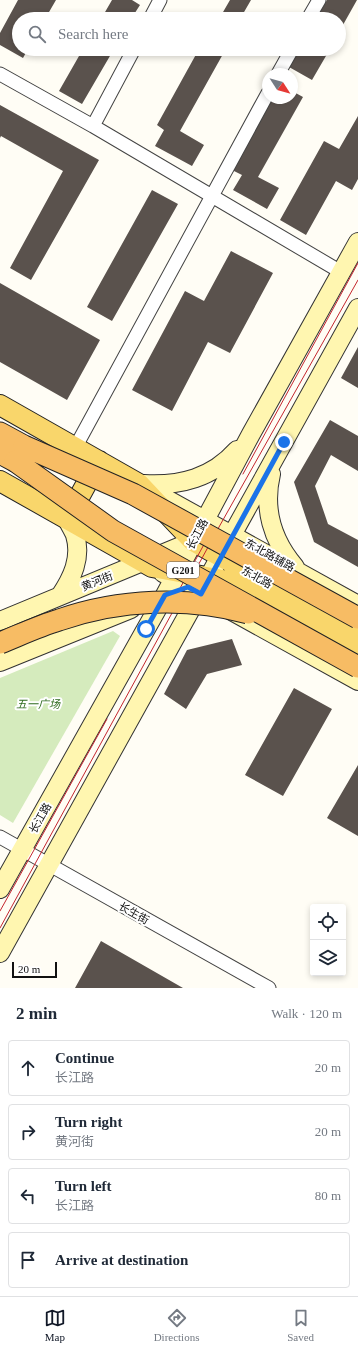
<!DOCTYPE html>
<meta charset="utf-8">
<style>
:root{--surface:#fff;--page:#f6f6f7;--text:#1f2937;--muted:#747a83;--line:#e0e1e3;--accent:#111827}
body{margin:0;font-family:"Times New Roman","Noto Sans SC",serif;background:var(--page);color:var(--text)}
.controls{position:absolute;right:12px;bottom:12px;display:grid;overflow:hidden;border-radius:4px;box-shadow:0 2px 6px #0003}
.controls button{width:36px;height:36px;display:grid;place-items:center;padding:0;border:0;border-bottom:1px solid var(--line);background:var(--surface);color:var(--text);font:20px sans-serif}
.compass{position:absolute;left:262px;top:68px;width:36px;height:36px;border-radius:50%;background:var(--surface);box-shadow:0 2px 6px #0003;rotate:126deg}
.scale{position:absolute;left:12px;bottom:10px;width:45px;box-sizing:border-box;padding-left:4px;border:2px solid #111;border-top:0;font-size:11px;line-height:14px;white-space:nowrap;color:#111;-webkit-text-stroke:3px #fff;paint-order:stroke}
.stop{position:absolute;width:12px;height:12px;margin:-9px;border:3px solid #1a73e8;border-radius:50%;background:#fff}
.stop.end{background:#1a73e8;border-color:#fff;box-shadow:0 1px 4px #0008}
.list{margin:0;padding:0;list-style:none}
h2{display:flex;justify-content:space-between;align-items:center;height:52px;margin:0;padding:0 16px;font-size:17px}
h2 small{font-size:13px;font-weight:400;color:var(--muted)}
.list li{display:grid;grid-template-columns:26px 1fr auto;gap:12px;align-items:center;box-sizing:border-box;height:56px;margin:0 8px 8px;padding:0 8px;border:1px solid var(--line);border-radius:4px}
.list b{display:block;font-size:15px;white-space:nowrap}
.list p{margin:0;font-size:13px;white-space:nowrap;color:var(--muted)}
.list em{font-size:13px;font-style:normal;color:var(--muted)}
.icon{flex:none;width:22px;height:22px;fill:none;stroke:currentColor;stroke-width:2;stroke-linecap:round;stroke-linejoin:round}
.map{position:relative;flex:none;width:358px;height:988px;overflow:hidden}
.search{position:absolute;background:var(--surface);box-shadow:0 2px 6px #0003;left:12px;right:12px;top:12px;height:44px;display:flex;align-items:center;gap:10px;box-sizing:border-box;padding:0 14px;border-radius:22px;color:var(--muted);font-size:15px}
.sheet{height:308px;background:var(--surface)}
nav{display:flex;justify-content:space-around;align-items:center;box-sizing:border-box;height:56px;border-top:1px solid var(--line);background:var(--surface);font-size:11px;color:var(--muted)}
nav a{display:grid;justify-items:center;gap:2px}
nav .on{color:var(--accent)}
.map>svg:first-child{display:block}
</style>
<div class="map">
<svg width="358" height="988" viewBox="0 0 358 988">
<rect width="100%" height="100%" fill="#fffdf5"/>
<path fill="#d5ebbd" d="M113,631L120,636L13,823L0,815V678Z"/>
<path fill="#5a524d" d="M18,0H56L45,19H19V49H28L23,58L0,45V33Z
M112,0H132L140,5L131,19H101Z
M230,0H251L240,19H219Z
M327,0H357L339,32V19H316Z
M83,49H114L82,104L59,91Z
M199,49H214L223,54L180,131L204,145L192,166L155,146L164,130L157,125Z
M299,49H330L312,80L289,67Z
M292,91L303,97L258,177L279,188L267,209L233,190L242,175L232,170L273,98H292Z
M0,105L99,160L31,280L10,268L63,171L1,136L0,138Z
M358,116V179L352,190L336,181L306,235L280,220L324,141L339,149Z
M152,190L178,204L112,321L87,307Z
M231,251L273,273L230,353L208,342L172,411L132,390L185,291L204,301Z
M0,283L100,340L67,400L0,362Z
M358,347V388L341,378Z
M330,420L358,436V471L331,455L315,486L328,524L358,540V567L314,542L294,482Z
M232,639L242,665L207,674L186,709L164,694L187,650Z
M294,688L332,709L283,796L245,775Z
M358,765V836L327,818Z
M101,941L183,988H75Z"/>
<g fill="none" stroke-linecap="round" stroke-linejoin="round">
<g stroke="#444" stroke-width="15">
<path id="minor" d="M150,19L160,0
M308,19L319,0
M0,74L93,126L341,272
M278,74L292,49
M93,126L134,49
M75,448L268,93
M0,837L269,988"/>
</g>
<g stroke="#333" stroke-width="20">
<path id="secondary" d="M271,474C263,508 272,540 295,567
M144,484C181,486 212,478 237,450
M145,487L358,605
M163,573L358,681
M60,596C72,578 82,558 75,535C73,530 69,524 67,519
M0,621L193,541
M0,662L131,609
M0,889L165,595L251,434L358,242
M0,953L358,308"/>
</g>
<g stroke="#222" stroke-width="22">
<path id="primary" d="M0,405L139,484L193,541L358,633
M0,481L152,567L228,581L358,653
M67,519L99,461"/>
</g>
<g stroke="#222" stroke-width="23">
<path id="trunk" d="M0,433L24,446
M0,453L15,461"/>
</g>
<use href="#minor" stroke="#fff" stroke-width="13"/>
<use href="#secondary" stroke="#fff6b0" stroke-width="18"/>
<use href="#primary" stroke="#f9d66b" stroke-width="20"/>
<use href="#trunk" stroke="#f7bc64" stroke-width="21"/>
<path stroke="#c4262e" stroke-width="1" d="M243,474L358,263
M167,612L213,528
M0,911L107,719
M0,928L219,527L358,280"/>
<g stroke="#222" stroke-width="23" stroke-linecap="butt">
<path id="trunk-bridge" d="M24,446L133,494L358,618
M15,461L113,531L358,667
M0,643C20,635 39,626 59,620C119,599 188,596 248,613"/>
</g>
<use href="#trunk-bridge" stroke="#f7bc64" stroke-width="21"/>
</g>
<g fill="none" stroke-linecap="round" stroke-linejoin="round">
<path stroke="#1a73e8" stroke-width="5" d="M146,629L165,595L188,587L201,594L284,442"/>
</g>
<g text-anchor="middle" stroke-width="4" stroke-linejoin="round" paint-order="stroke">
<rect fill="#fff" stroke="#585858" stroke-width="1" x="167" y="562" width="32" height="16" rx="3"/>
<g font-size="10" font-weight="bold" fill="#111">
<text x="183" y="574">G201</text>
</g>
<g font-size="11" fill="#111" stroke="#fff">
<text transform="translate(197 534) rotate(-62)" y="4">长江路</text>
<text transform="translate(270 555) rotate(29)" y="4">东北路辅路</text>
<text transform="translate(257 577) rotate(29)" y="4">东北路</text>
<text transform="translate(97 581) rotate(-22)" y="4">黄河街</text>
<text transform="translate(40 818) rotate(-61)" y="4">长江路</text>
<text transform="translate(134 913) rotate(29)" y="4">长生街</text>
</g>
<g font-size="11" font-style="italic" fill="#2f6b1f" stroke="#fff">
<text x="38" y="708">五一广场</text>
</g>
</g>
</svg>
<div class="controls">
<button><svg class="icon" aria-label="locate" viewBox="0 0 24 24"><circle cx="12" cy="12" r="6"/><path d="M12 2v4M12 18v4M2 12h4M18 12h4"/></svg></button>
<button><svg class="icon" aria-label="layers" viewBox="0 0 24 24"><path d="M12 4l9 5-9 5-9-5zM3 14l9 5 9-5"/></svg></button>
</div>
<svg class="compass" viewBox="-18 -18 36 36"><path d="M0-13l5 13h-10z" fill="#e53935"/><path d="M0 13l5-13h-10z" fill="#747a83"/></svg>
<div class="scale">20 m</div>
<div class="stop" style="left:146px;top:629px"></div>
<div class="stop end" style="left:284px;top:442px"></div>
<div class="search"><svg class="icon" aria-label="search" viewBox="0 0 24 24"><circle cx="10" cy="10" r="6"/><path d="M15 15l6 6"/></svg>Search here</div>
</div>
<section class="sheet">
<h2>2 min<small>Walk · 120 m</small></h2>
<ul class="list">
<li><svg class="icon" aria-label="ahead" viewBox="0 0 24 24"><path d="M12 20V5M6 11l6-6 6 6"/></svg><div><b>Continue</b><p>长江路</p></div><em>20 m</em></li>
<li><svg class="icon" aria-label="right" viewBox="0 0 24 24"><path d="M7 20v-9h11M14 6l5 5-5 5"/></svg><div><b>Turn right</b><p>黄河街</p></div><em>20 m</em></li>
<li><svg class="icon" aria-label="left" viewBox="0 0 24 24"><path d="M17 20v-9H6M10 6l-5 5 5 5"/></svg><div><b>Turn left</b><p>长江路</p></div><em>80 m</em></li>
<li><svg class="icon" aria-label="arrive" viewBox="0 0 24 24"><path d="M6 21V4h12l-3 4 3 4H6"/></svg><div><b>Arrive at destination</b></div></li>
</ul>
</section>
<nav>
<a class="on"><svg class="icon" aria-label="map" viewBox="0 0 24 24"><path d="M3 6l6-2 6 2 6-2v14l-6 2-6-2-6 2zM9 4v14M15 6v14"/></svg>Map</a>
<a><svg class="icon" aria-label="directions" viewBox="0 0 24 24"><path d="M12 3l9 9-9 9-9-9zM9 14v-3h6M13 9l2 2-2 2"/></svg>Directions</a>
<a><svg class="icon" aria-label="saved" viewBox="0 0 24 24"><path d="M7 4h10v16l-5-4-5 4z"/></svg>Saved</a>
</nav>
